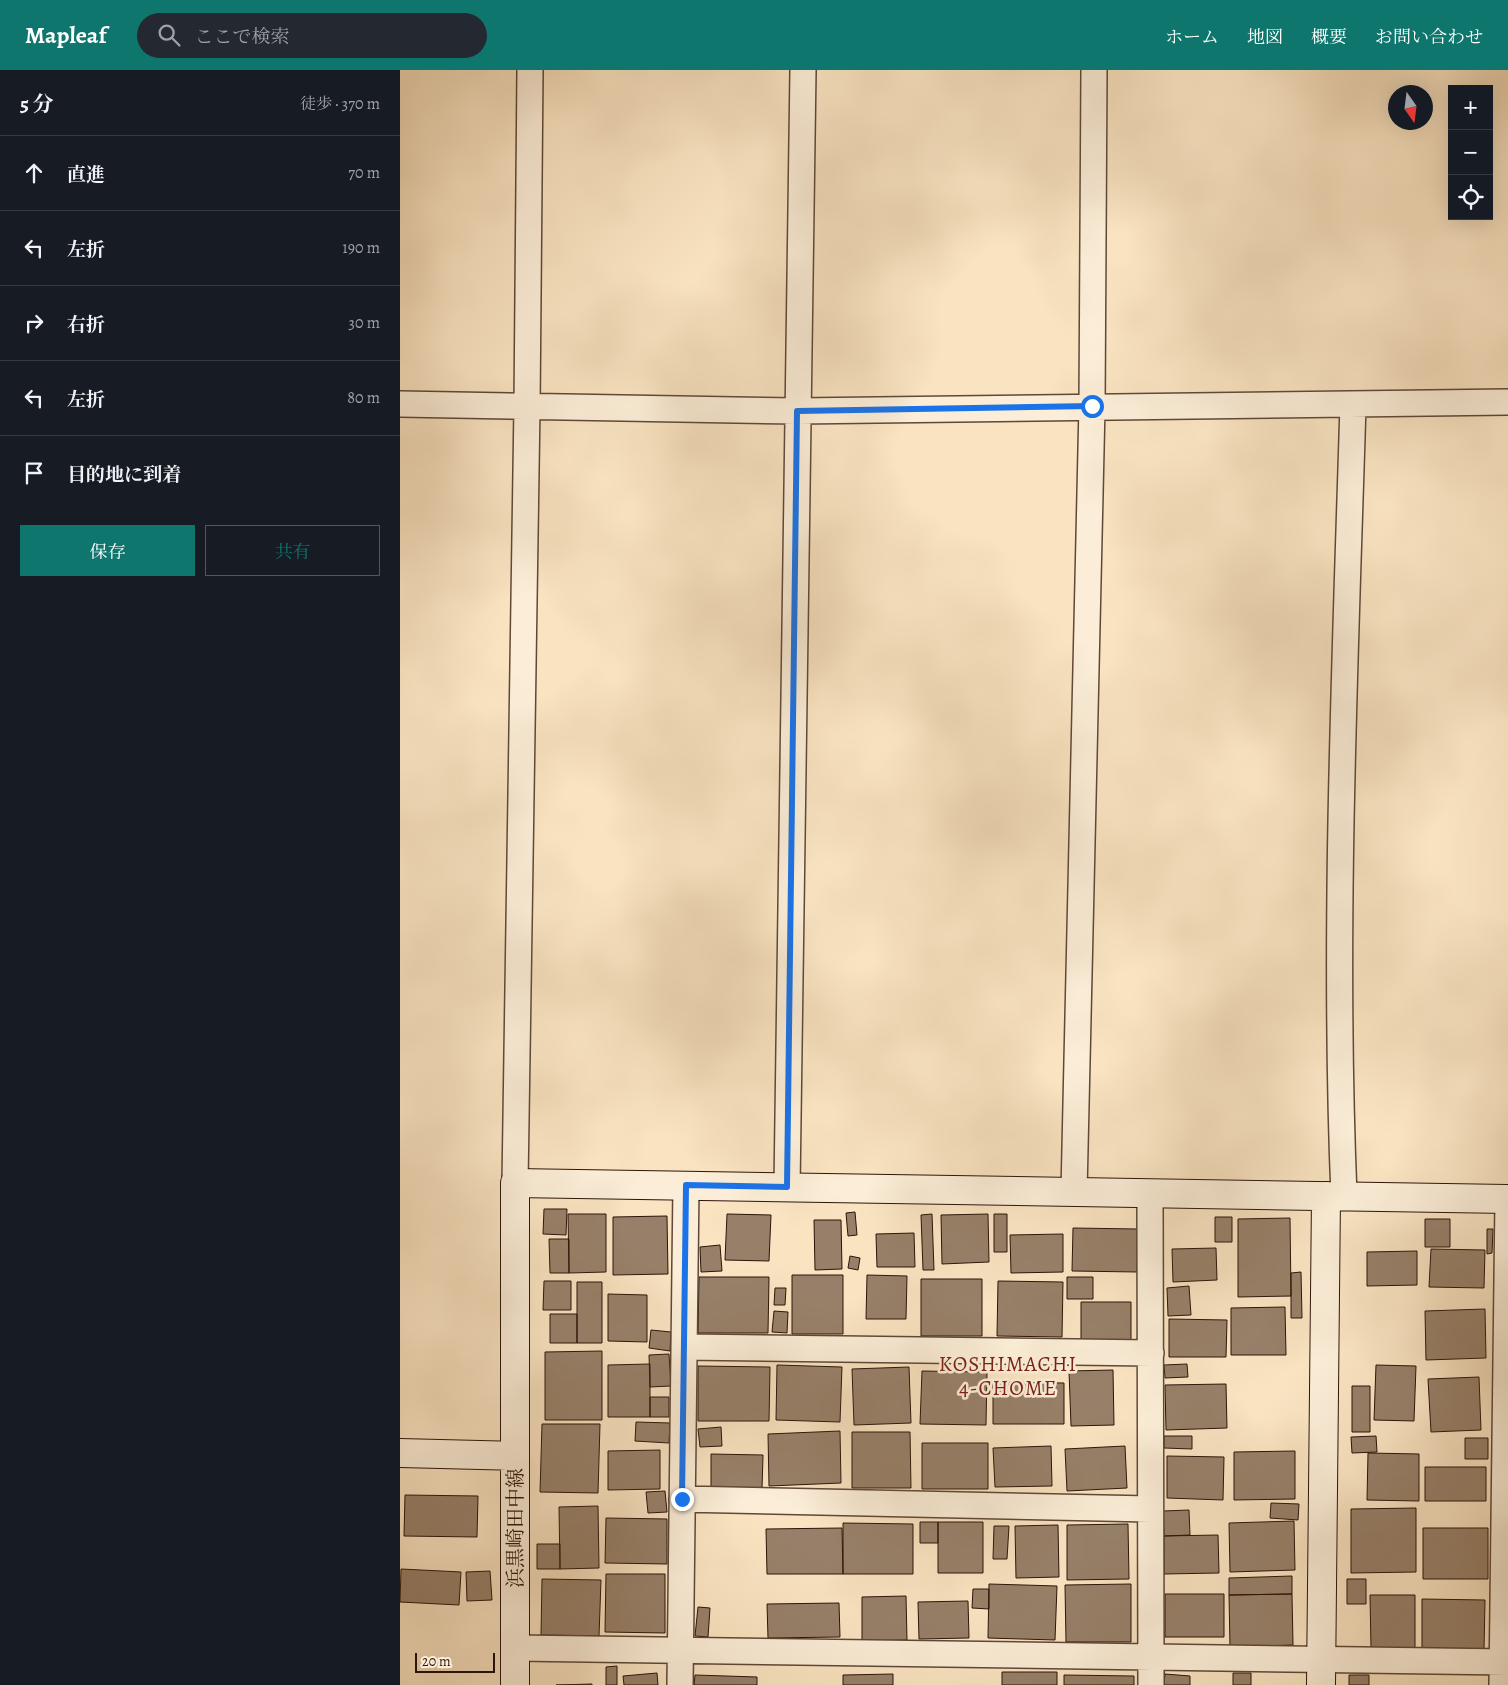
<!DOCTYPE html>
<html lang="ja">
<meta charset="utf-8">
<style>
:root{--surface:#171b24;--page:#242831;--text:#f1f3f6;--muted:#9ea1a6;--line:#363941;--accent:#0f766e}
body{margin:0;font-family:Alegreya,"Noto Serif JP",serif;background:var(--page);color:var(--text)}
.controls{position:absolute;right:15px;top:15px;display:grid;overflow:hidden;border-radius:0px;box-shadow:0 5px 20px #0002}
.controls button{width:45px;height:45px;display:grid;place-items:center;padding:0;border:0;border-bottom:1px solid var(--line);background:var(--surface);color:var(--text);font:25px sans-serif}
.compass{position:absolute;left:988px;top:15px;width:45px;height:45px;border-radius:50%;background:var(--surface);box-shadow:0 5px 20px #0002;rotate:166deg}
.scale{position:absolute;left:15px;bottom:12px;width:80px;box-sizing:border-box;padding-left:5px;border:2px solid #2c1509;border-top:0;font-size:14px;line-height:18px;white-space:nowrap;color:#2c1509;-webkit-text-stroke:4px #fbedd7;paint-order:stroke}
.stop{position:absolute;width:15px;height:15px;margin:-11px;border:4px solid #1a73e8;border-radius:50%;background:#fff}
.stop.end{background:#1a73e8;border-color:#fff;box-shadow:0 1px 5px #0008}
.list{margin:0;padding:0;list-style:none}
h2{display:flex;justify-content:space-between;align-items:center;height:65px;margin:0;padding:0 20px;font-size:21px}
h2 small{font-size:16px;font-weight:400;color:var(--muted)}
.list li{display:grid;grid-template-columns:32px 1fr auto;gap:15px;align-items:center;box-sizing:border-box;height:75px;padding:0 20px;border-top:1px solid var(--line)}
.list b{display:block;font-size:19px;white-space:nowrap}
.list em{font-size:16px;font-style:normal;color:var(--muted)}
.actions{display:flex;gap:10px;padding:15px 20px}
.actions a{flex:1;padding:11px 0;border:1px solid var(--accent);border-radius:0px;text-align:center;font-size:18px;color:var(--accent)}
.actions .main{background:var(--accent);color:#fff}
.icon{flex:none;width:28px;height:28px;fill:none;stroke:currentColor;stroke-width:2;stroke-linecap:round;stroke-linejoin:round}
.map{position:relative;flex:none;width:1108px;height:1615px;overflow:hidden}
header{display:flex;align-items:center;gap:30px;box-sizing:border-box;height:70px;padding:0 25px;background:var(--accent);color:#fff}
header strong{font-size:24px}
nav{display:flex;gap:28px;margin-inline-start:auto;font-size:18px}
.search{width:350px;height:45px;background:var(--page);display:flex;align-items:center;gap:12px;box-sizing:border-box;padding:0 18px;border-radius:28px;color:var(--muted);font-size:19px}
main{display:flex}
aside{flex:1;background:var(--surface)}
.map>svg:first-child{display:block}
</style>
<header>
<strong>Mapleaf</strong>
<div class="search"><svg class="icon" aria-label="search" viewBox="0 0 24 24"><circle cx="10" cy="10" r="6"/><path d="M15 15l6 6"/></svg>ここで検索</div>
<nav><a>ホーム</a><a>地図</a><a>概要</a><a>お問い合わせ</a></nav>
</header>
<main>
<aside>
<h2>5 分<small>徒歩 · 370 m</small></h2>
<ul class="list">
<li><svg class="icon" aria-label="ahead" viewBox="0 0 24 24"><path d="M12 20V5M6 11l6-6 6 6"/></svg><div><b>直進</b></div><em>70 m</em></li>
<li><svg class="icon" aria-label="left" viewBox="0 0 24 24"><path d="M17 20v-9H6M10 6l-5 5 5 5"/></svg><div><b>左折</b></div><em>190 m</em></li>
<li><svg class="icon" aria-label="right" viewBox="0 0 24 24"><path d="M7 20v-9h11M14 6l5 5-5 5"/></svg><div><b>右折</b></div><em>30 m</em></li>
<li><svg class="icon" aria-label="left" viewBox="0 0 24 24"><path d="M17 20v-9H6M10 6l-5 5 5 5"/></svg><div><b>左折</b></div><em>80 m</em></li>
<li><svg class="icon" aria-label="arrive" viewBox="0 0 24 24"><path d="M6 21V4h12l-3 4 3 4H6"/></svg><div><b>目的地に到着</b></div></li>
</ul>
<div class="actions"><a class="main">保存</a><a>共有</a></div>
</aside>
<div class="map">
<svg width="1108" height="1615" viewBox="0 0 1108 1615">
<rect width="100%" height="100%" fill="#f9e3c1"/>
<filter id="stains"><feTurbulence type="fractalNoise" baseFrequency=".004" numOctaves="4"/><feColorMatrix values="0 0 0 0 .2 0 0 0 0 .09 0 0 0 0 .02 0 0 0 .5 -.17"/></filter>
<radialGradient id="worn" r=".72"><stop offset=".6" stop-color="#630" stop-opacity="0"/><stop offset="1" stop-color="#630" stop-opacity=".3"/></radialGradient>
<path fill="#978069" stroke="#2c1509" d="M144,1139H167L166,1165L143,1164Z
M455,1142L457,1165L448,1166L446,1143Z
M168,1144H206V1202L169,1203Z
M327,1144L371,1145L369,1191L325,1190Z
M532,1144L534,1200H523L521,1145Z
M588,1144L589,1192L542,1194L541,1145Z
M594,1144H607V1182H594Z
M267,1146L268,1204L213,1205V1147Z
M815,1147H832V1172H815Z
M890,1148L891,1226L838,1227V1149Z
M1025,1149H1050V1177H1025Z
M414,1150H441L442,1199L415,1200Z
M673,1158L738,1159L737,1202L672,1201Z
M1087,1159H1093L1092,1183L1087,1184Z
M514,1163L515,1197H477L476,1164Z
M663,1164V1202L611,1203L610,1165Z
M149,1169H169V1203H150Z
M320,1175L322,1201L301,1202L300,1177Z
M816,1178L817,1210L773,1212L772,1179Z
M1031,1179L1085,1180L1084,1218L1029,1217Z
M1017,1181V1215L967,1216V1182Z
M450,1186L460,1188L458,1200L448,1198Z
M901,1202L902,1248H891V1203Z
M392,1205H443V1264H392Z
M467,1205L507,1206L506,1249H466Z
M299,1207H369L368,1263H298Z
M667,1207H693V1229H667Z
M521,1209H582V1266H521Z
M144,1211H171V1240H143Z
M598,1211L663,1212L662,1267L597,1266Z
M177,1212H202V1273H177Z
M789,1216L791,1245L768,1246L767,1218Z
M375,1218H386L385,1235H374Z
M208,1224L247,1225V1272L208,1271Z
M681,1232H731V1272L681,1271Z
M885,1237L886,1285H831V1238Z
M1085,1239L1086,1288L1026,1290L1025,1241Z
M374,1241L388,1242L387,1263L372,1262Z
M150,1244H177V1273H150Z
M769,1249L827,1250L826,1287H769Z
M251,1260L271,1262L270,1281L249,1278Z
M202,1281V1350H145V1282Z
M269,1284L271,1316L250,1317L249,1285Z
M250,1294V1347H208V1295Z
M787,1294L788,1307L765,1308L764,1295Z
M377,1295L442,1297L440,1352L376,1350Z
M976,1295L1016,1296L1014,1351L974,1350Z
M298,1296L370,1297L369,1351H298Z
M509,1297L511,1353L454,1355L452,1299Z
M713,1300L714,1355L671,1356L669,1301Z
M522,1301L587,1302L586,1355L520,1354Z
M1079,1307L1081,1360L1031,1362L1028,1309Z
M593,1312L664,1313V1354H593Z
M826,1314L827,1358L766,1360L765,1315Z
M952,1316H970V1362H952Z
M250,1327H269V1347H250Z
M236,1352L270,1353L269,1373L235,1371Z
M142,1354H200L198,1423L140,1422Z
M321,1357L322,1376L300,1377L298,1359Z
M440,1361L441,1413L369,1416L368,1364Z
M452,1362H510L511,1418H452Z
M764,1366H792V1379L764,1378Z
M976,1366L977,1382L952,1383L951,1367Z
M1065,1368H1088V1389H1065Z
M522,1373H588V1419H522Z
M651,1376L652,1416L595,1417L593,1378Z
M725,1376L727,1418L667,1421L665,1379Z
M260,1380V1419L208,1420V1381Z
M895,1381V1429L834,1430V1382Z
M968,1383L1019,1384V1431L967,1430Z
M311,1384L363,1385L362,1419L311,1417Z
M767,1386L824,1387L823,1430L767,1428Z
M1025,1397H1086V1431H1025Z
M265,1421L267,1442L248,1443L246,1422Z
M5,1425L78,1426L77,1467L4,1466Z
M871,1433L899,1434L898,1450L870,1448Z
M198,1436L199,1498L160,1499L159,1437Z
M1016,1438V1502L951,1503V1439Z
M789,1440L790,1465L764,1466L763,1441Z
M206,1448L267,1449V1494L205,1493Z
M894,1451L895,1500L830,1502L829,1453Z
M520,1452H538V1473H520Z
M538,1452H583V1503H538Z
M443,1453L513,1454V1504H443Z
M728,1454L729,1509L667,1510V1455Z
M658,1455L659,1507L616,1508L615,1456Z
M594,1456H609L607,1489H593Z
M442,1458L443,1504H367L366,1459Z
M1023,1458H1088V1509H1023Z
M818,1465L819,1503L764,1504V1466Z
M137,1474H160V1499H137Z
M1,1499L61,1502L59,1535L0,1532Z
M90,1501L92,1530L67,1531L66,1502Z
M206,1504H265V1563L205,1562Z
M892,1506V1524L829,1525V1508Z
M142,1509L201,1510L199,1566L141,1565Z
M947,1509H966V1534H947Z
M589,1514L657,1516L655,1570L588,1568Z
M731,1514V1572H666L665,1515Z
M573,1519H589V1539L572,1538Z
M765,1524H824V1567H765Z
M892,1524L893,1575L830,1577L829,1525Z
M970,1525H1015V1578H971Z
M506,1526L507,1570L462,1571V1527Z
M1022,1529L1085,1530L1084,1579H1022Z
M568,1531L569,1568L519,1569L518,1532Z
M439,1533L440,1567L368,1568L367,1534Z
M298,1537L310,1538L308,1567L295,1566Z
M217,1596V1615H206V1597Z
M602,1602H657V1615H602Z
M257,1603L258,1615H224L223,1606Z
M833,1603H851V1615H833Z
M493,1604V1615H443V1605Z
M765,1604L790,1606V1615H764Z
M295,1605L357,1607V1615H294Z
M664,1605L734,1606V1615H664Z
M949,1605H969V1615H949Z
M192,1614V1615H156Z"/>
<g fill="none" stroke-linecap="round" stroke-linejoin="round">
<g stroke="#5f4837" stroke-width="28">
<path id="street" d="M0,334L397,341L1108,332
M115,1113L127,336L130,0
M387,1117L403,0
M674,1122L692,336L694,0
M750,1123L751,1615
M944,1126C933,863 945,598 953,335
M284,1277L751,1283
M282,1429L750,1439
M116,1578L1108,1592
M280,1615L286,1115
M1102,1615L1108,1129"/>
</g>
<g stroke="#2c1509" stroke-width="30">
<path id="secondary" d="M0,1383L115,1386
M115,1615V1113L1108,1129
M921,1615L926,1126"/>
</g>
<use href="#street" stroke="#fbedd7" stroke-width="25"/>
<use href="#secondary" stroke="#fbedd7" stroke-width="28"/>
</g>
<g fill="none" stroke-linecap="round" stroke-linejoin="round">
<path stroke="#1a73e8" stroke-width="6" d="M282,1429L286,1115L387,1117L397,341L692,336"/>
</g>
<g text-anchor="middle" stroke-width="5" stroke-linejoin="round" paint-order="stroke">
<g font-size="20" fill="#2c1509" stroke="#fbedd7">
<text transform="translate(115 1458) rotate(-90)" y="7">浜黒崎田中線</text>
</g>
<g font-size="21" letter-spacing="1" fill="#7a1f14" stroke="#fbedd7">
<text x="608" y="1301">KOSHIMACHI<tspan x="608" dy="24">4-CHOME</tspan></text>
</g>
</g>
<rect width="100%" height="100%" filter="url(#stains)"/>
<rect width="100%" height="100%" fill="url(#worn)"/>
</svg>
<div class="controls">
<button>+</button>
<button>−</button>
<button><svg class="icon" aria-label="locate" viewBox="0 0 24 24"><circle cx="12" cy="12" r="6"/><path d="M12 2v4M12 18v4M2 12h4M18 12h4"/></svg></button>
</div>
<svg class="compass" viewBox="-18 -18 36 36"><path d="M0-13l5 13h-10z" fill="#e53935"/><path d="M0 13l5-13h-10z" fill="#9ea1a6"/></svg>
<div class="scale">20 m</div>
<div class="stop" style="left:692px;top:336px"></div>
<div class="stop end" style="left:282px;top:1429px"></div>
</div>
</main>
